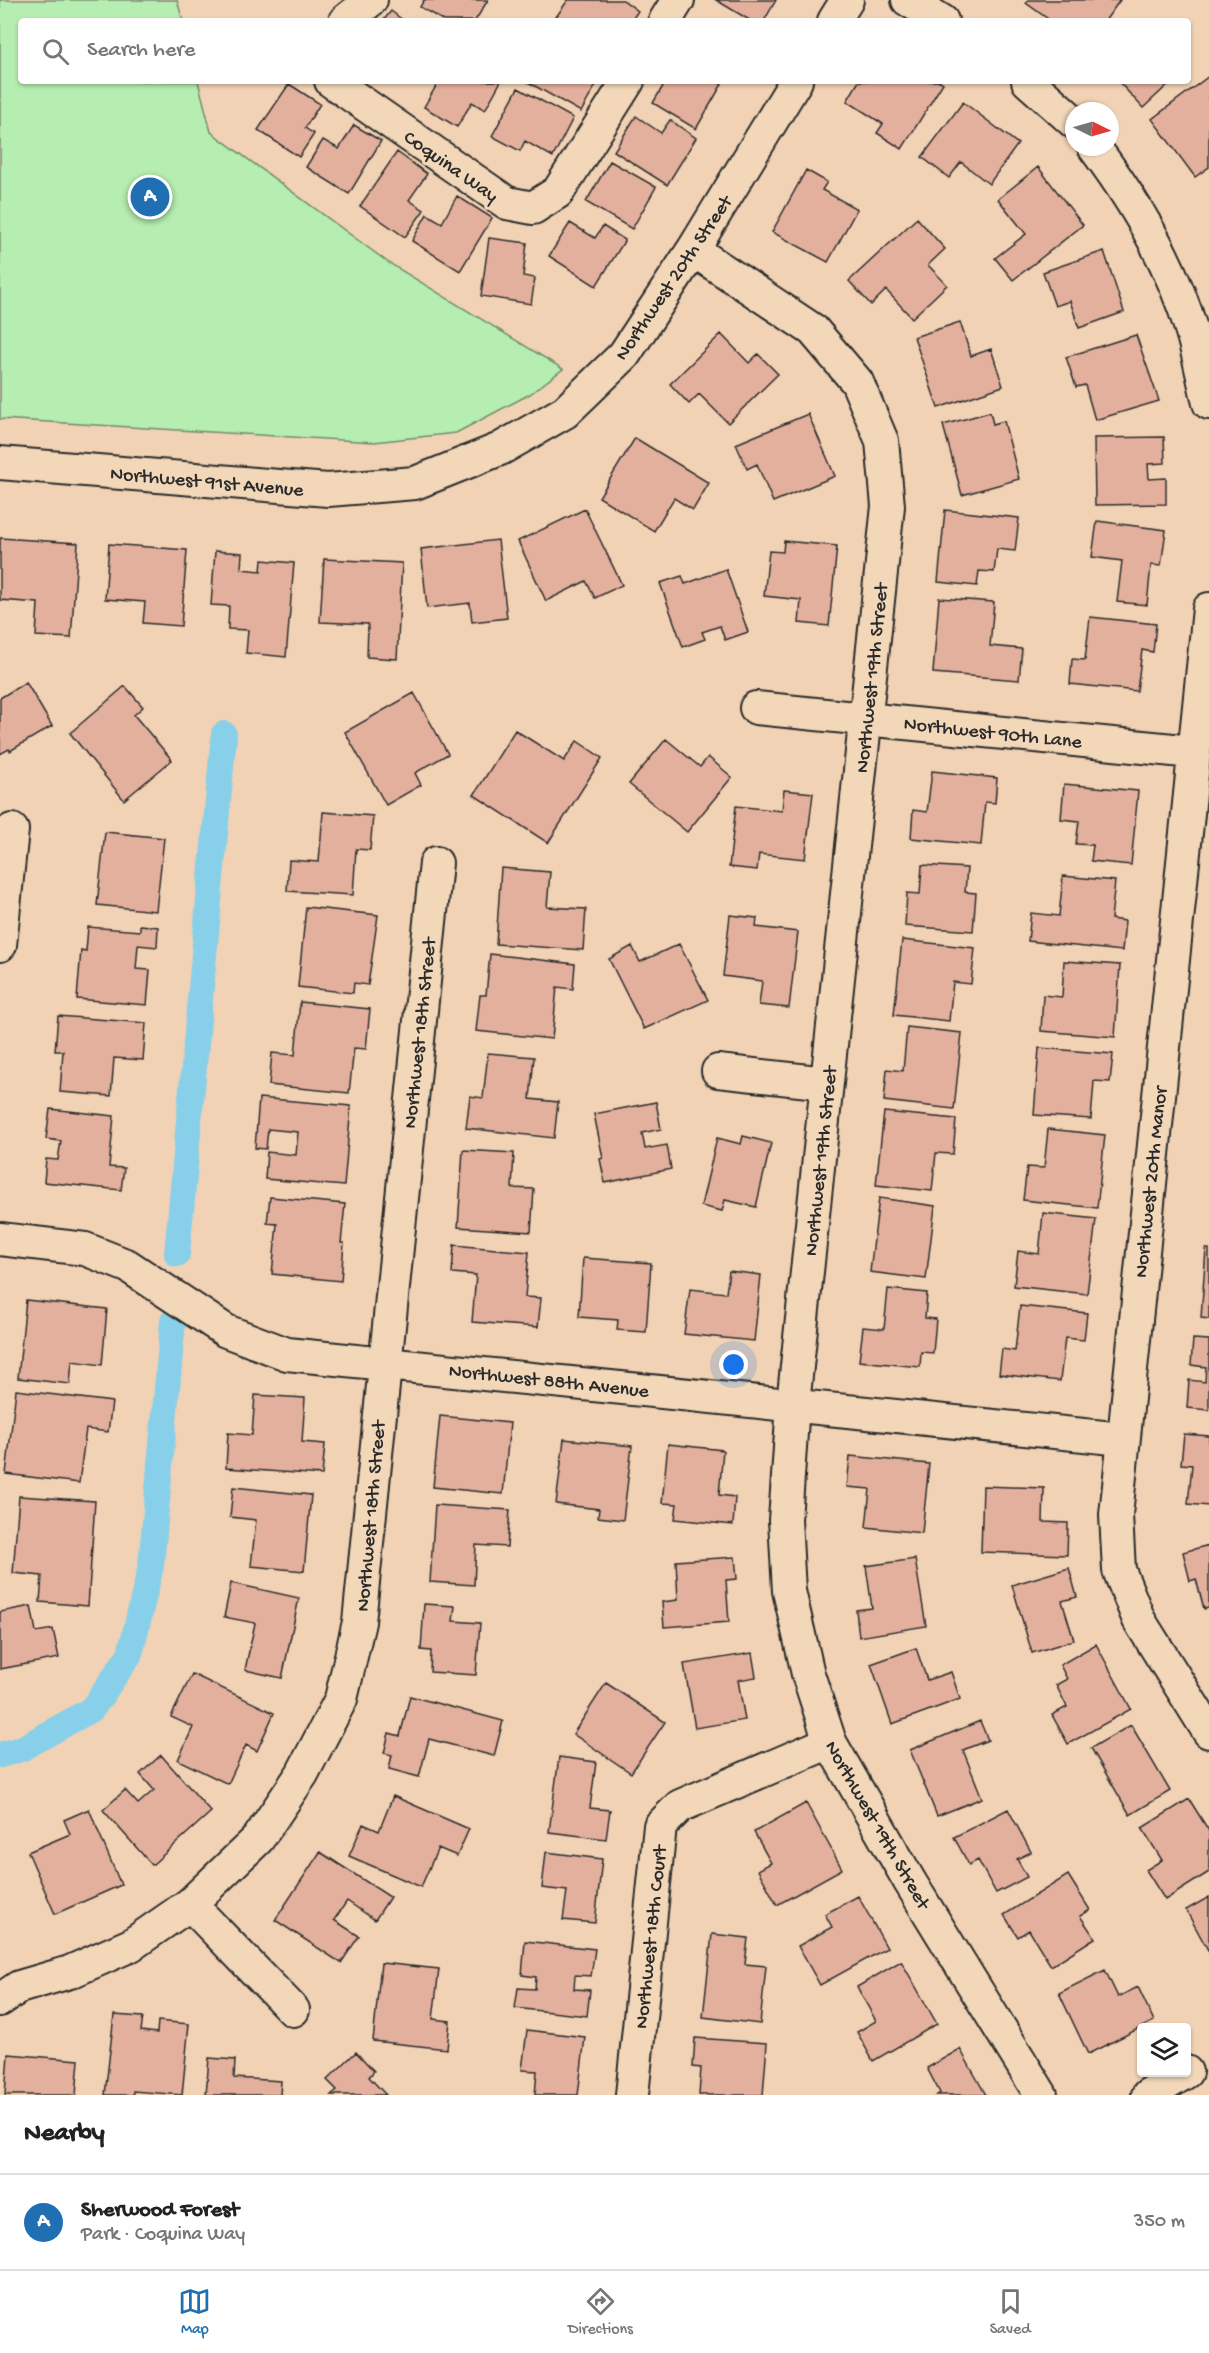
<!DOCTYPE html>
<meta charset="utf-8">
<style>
:root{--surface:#fff;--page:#f2f2f2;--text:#222;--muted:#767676;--line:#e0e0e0;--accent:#1f6fb2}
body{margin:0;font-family:"Gochi Hand",sans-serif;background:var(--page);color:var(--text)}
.controls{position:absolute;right:18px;bottom:18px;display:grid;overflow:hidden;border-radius:6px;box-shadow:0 2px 4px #0004}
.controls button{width:54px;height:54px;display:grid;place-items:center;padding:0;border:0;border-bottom:2px solid var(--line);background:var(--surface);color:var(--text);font:30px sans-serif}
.compass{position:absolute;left:1065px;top:102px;width:54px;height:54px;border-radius:50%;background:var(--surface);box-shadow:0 2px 4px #0004;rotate:95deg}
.you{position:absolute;left:734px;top:1365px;width:21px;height:21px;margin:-15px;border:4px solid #fff;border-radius:50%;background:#1a73e8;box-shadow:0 0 0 9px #1a73e833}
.badge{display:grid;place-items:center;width:39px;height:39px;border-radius:50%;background:var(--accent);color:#fff;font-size:20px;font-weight:700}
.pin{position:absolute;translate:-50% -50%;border:3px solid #fff;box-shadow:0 2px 6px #0006}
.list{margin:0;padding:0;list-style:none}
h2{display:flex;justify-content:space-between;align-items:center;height:78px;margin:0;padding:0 24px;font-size:26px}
h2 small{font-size:20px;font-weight:400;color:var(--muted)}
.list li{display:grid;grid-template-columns:39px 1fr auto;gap:18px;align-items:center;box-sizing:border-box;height:96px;padding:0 24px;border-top:2px solid var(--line)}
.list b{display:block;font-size:22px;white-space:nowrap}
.list p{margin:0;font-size:20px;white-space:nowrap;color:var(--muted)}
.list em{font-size:20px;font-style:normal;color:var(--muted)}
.icon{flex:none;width:33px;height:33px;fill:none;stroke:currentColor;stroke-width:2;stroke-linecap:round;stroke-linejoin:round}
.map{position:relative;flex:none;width:1209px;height:2095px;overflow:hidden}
.search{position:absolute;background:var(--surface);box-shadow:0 2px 4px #0004;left:18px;right:18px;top:18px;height:66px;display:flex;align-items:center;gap:15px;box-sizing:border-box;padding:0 21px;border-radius:6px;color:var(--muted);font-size:22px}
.sheet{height:174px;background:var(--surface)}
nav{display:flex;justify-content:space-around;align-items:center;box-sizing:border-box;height:84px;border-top:2px solid var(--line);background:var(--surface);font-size:16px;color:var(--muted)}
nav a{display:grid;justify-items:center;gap:3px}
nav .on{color:var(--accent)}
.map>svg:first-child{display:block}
</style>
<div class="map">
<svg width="1209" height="2095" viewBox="0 0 1209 2095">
<rect width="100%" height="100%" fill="#f2d2b5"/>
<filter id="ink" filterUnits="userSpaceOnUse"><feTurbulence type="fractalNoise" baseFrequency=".0167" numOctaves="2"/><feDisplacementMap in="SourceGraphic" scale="12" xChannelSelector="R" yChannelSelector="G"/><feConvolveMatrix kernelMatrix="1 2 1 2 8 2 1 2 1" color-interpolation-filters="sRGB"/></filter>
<g filter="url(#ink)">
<path fill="#b6edb0" stroke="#708c6e" stroke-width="1.5" d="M0,0H177L183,21H21V81H198L211,132L389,263L563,369L530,394L456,433L374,442L0,419Z"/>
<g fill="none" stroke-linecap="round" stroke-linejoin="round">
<path stroke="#88d0ea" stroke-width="26" d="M177,1254L224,734
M0,1755L21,1749L92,1709L130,1654L151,1566L173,1321"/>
</g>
<path fill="#e4b09e" stroke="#2b2b2b" stroke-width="1.5" d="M424,0H488L475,21H444L420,7Z
M568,0H623L638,11L631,21H562L556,17Z
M716,0H776L764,21H751Z
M1028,0H1120L1105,21H1051L1026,3Z
M391,11L404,21H383Z
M1209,76V167L1195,177L1152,119Z
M439,81H501L485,110L472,102L457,127L424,107Z
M526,81H598L581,112Z
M666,81H716L722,84L696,129L653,103Z
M859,81H940L943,83L902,149L877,133L883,124L847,101Z
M1118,81H1172L1143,108Z
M289,84L320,104L305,128L314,134L299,157L258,130Z
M518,88L573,118L553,157L525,141L520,151L492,136Z
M963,102L1018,144L989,184L961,162L949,178L922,157Z
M636,116L661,133L670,120L696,138L667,185L614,151Z
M354,125L381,141L349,194L306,167L323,140L339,149Z
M397,152L427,174L409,200L424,210L405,237L360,206Z
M610,161L656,187L632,229L586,202Z
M1038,167L1083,225L1013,280L995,258L1026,234L998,199Z
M806,170L827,182L822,190L857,209L828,262L772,232Z
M457,196L492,218L460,271L412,241L427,214L442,223Z
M917,218L945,249L928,265L947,285L912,318L886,290L871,305L849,281Z
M570,223L595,238L603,226L625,240L596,286L549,256Z
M489,238L527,243L523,276L535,278L531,304L481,296Z
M1104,251L1124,312L1079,328L1070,301L1055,306L1043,272Z
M960,322L971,356L991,349L1003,386L938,408L914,337Z
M721,334L749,363L758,354L778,374L728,423L699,394L689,404L670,384Z
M1136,335L1159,401L1095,420L1085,385L1076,387L1066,357Z
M990,412L993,424L1004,421L1019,479L962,495L943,425Z
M808,414L835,476L773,502L757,464L747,469L736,444Z
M1164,437L1165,463L1148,464L1149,479L1166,478V504L1095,505L1094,438Z
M635,438L709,483L693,510L674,498L654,531L599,497Z
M585,509L622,585L595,598L586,581L546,601L518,541Z
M945,510L1019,518L1015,551L997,549L994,572L979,571L977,586L938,582Z
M1097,521L1166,530L1161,566L1151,565L1147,605L1117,602L1122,561L1092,557Z
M0,538L78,543L71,638L36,636L38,603L0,600Z
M498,540L507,618L472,622L470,603L427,608L421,549Z
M784,541L837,546L829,626L799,623L801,600L764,596L769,551L783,552Z
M109,544L187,550L181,626L143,623L145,602L105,599Z
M215,551L242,553L241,569L261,571L262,560L294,563L286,657L246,653L248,630L228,629L229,606L211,605Z
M324,559L402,563L397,659L367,657L368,624L320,622Z
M726,569L748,632L725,640L720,626L702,632L705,639L683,647L660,583L682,576L685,584Z
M939,598L994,602L990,646L1022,649L1019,680L933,673Z
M1090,617L1156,624L1153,652L1142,650L1137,691L1070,684L1072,659L1085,660Z
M26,682L52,726L10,751L9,749L0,754V698Z
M125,686L143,707L134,715L172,760L124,800L70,733Z
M414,693L448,754L415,773L421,785L386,805L345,732Z
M515,730L564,761L577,741L602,758L548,843L474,795Z
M666,739L700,767L708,757L732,777L687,832L629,784Z
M932,771L997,778L995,803L985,802L981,845L911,838L913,810L927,812Z
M1064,784L1138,791L1131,865L1091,861L1093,845L1076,844L1079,821L1061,819Z
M784,790L813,793L805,859L759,854L757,870L729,867L736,806L782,811Z
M323,812L373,816L370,850L356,849L353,895L287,891L289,860L319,862Z
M105,832L164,838L156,911L97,905Z
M922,865L967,868L965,892L976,893L973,931L905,926L907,893L920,894Z
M501,868L550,872L547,907L586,909L583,950L496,944Z
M1063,876L1115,881L1111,919L1125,921L1122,951L1028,941L1031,913L1059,916Z
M306,907L378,915L368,985L354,983L353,993L298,987Z
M730,915L757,918L756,927L798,932L789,1008L759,1005L762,981L723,976Z
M140,925L158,927L157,947L138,945L136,969L150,970L147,1005L77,999L81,950L86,951L88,927L140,931Z
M902,940L975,948L971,984L953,982L949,1021L894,1015Z
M679,944L708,1000L644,1029L609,959L632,946L640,962Z
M490,954L575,964L573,989L557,987L552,1039L476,1031L480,995H486Z
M1064,961L1120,965L1115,1037L1041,1031L1043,995L1062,997Z
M300,1002L370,1009L366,1049L354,1048L349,1093L269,1085L272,1053L295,1055Z
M58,1016L146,1023L143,1060L114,1058L111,1096L60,1092L63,1051H55Z
M907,1027L962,1033L954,1109L884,1101L887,1069L903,1071Z
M1039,1048L1113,1054L1110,1082L1094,1081L1091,1119L1034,1115Z
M488,1053L534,1057L530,1099L558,1102L554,1138L466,1128L470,1096L483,1098Z
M259,1098L351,1106L344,1186L265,1179L267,1152L296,1155L298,1132L268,1129L266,1149L255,1148Z
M656,1102L661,1129L642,1133L645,1149L667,1145L671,1169L605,1183L600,1159L603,1158L594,1114Z
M50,1109L114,1116L109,1167L124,1168L121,1190L44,1182L46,1159L58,1160L61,1141L46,1139Z
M884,1112L956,1119L953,1154L936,1153L932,1191L876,1185Z
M1048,1129L1105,1135L1097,1208L1023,1200L1027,1167L1044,1168Z
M743,1136L771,1143L756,1207L725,1200L722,1211L701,1206L717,1138L741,1144Z
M463,1150L514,1153L512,1188L534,1189L531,1232L458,1227Z
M270,1197L345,1204L341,1243H344L341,1281L272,1274L277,1224L267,1223Z
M879,1198L935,1206L926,1279L870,1272Z
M1043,1213L1096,1219L1087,1294L1014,1286L1018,1251L1039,1254Z
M454,1245L529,1252L525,1297L541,1298L538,1327L472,1322L476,1275L452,1273Z
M1206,1249H1209V1319L1201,1318Z
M583,1258L651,1263L646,1332L617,1330L618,1320L579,1317Z
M729,1271L761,1275L754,1341L684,1334L690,1289L726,1293Z
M888,1289L927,1293L925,1318L936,1319L933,1353L921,1352L920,1367L859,1361L863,1327L884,1329Z
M26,1300L107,1309L102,1365L72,1361L70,1384L18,1378Z
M1020,1306L1087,1313L1084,1340L1065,1338L1060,1381L999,1374L1002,1349L1015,1351Z
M1193,1339L1209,1340V1410L1187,1408L1189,1380L1205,1382L1206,1367L1191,1365Z
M16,1390L112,1402L108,1432L86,1429L79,1483L6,1474Z
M255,1395L305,1398L302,1442L325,1444L322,1475L226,1468L228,1433L252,1435Z
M440,1416L510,1423L503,1494L433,1487Z
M1184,1434L1209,1436V1506L1188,1504L1192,1465L1181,1464Z
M564,1439L632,1446L623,1520L598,1517L599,1509L556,1504Z
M668,1444L723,1450L719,1495L735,1497L733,1525L675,1519L677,1504L662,1503Z
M850,1456L929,1464L922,1533L866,1527L870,1489L847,1487Z
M983,1486L1044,1488L1043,1522L1068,1523L1067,1555L981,1552Z
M233,1487L311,1495L304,1571L251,1566L256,1520L230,1517Z
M19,1496L95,1501L88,1606L40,1602L42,1576L13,1573Z
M435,1505L510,1510L507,1547L476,1545L474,1585L430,1582Z
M1209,1545V1608L1204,1609L1196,1579L1190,1581L1183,1552Z
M735,1557L737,1579L726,1580L729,1622L664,1627L662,1602L678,1600L676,1561Z
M915,1559L926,1626L859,1637L856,1610L872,1608L866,1566Z
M1069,1568L1077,1597L1062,1601L1074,1640L1032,1653L1012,1585Z
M231,1583L299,1598L282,1678L245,1670L255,1623L224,1617Z
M424,1604L455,1606L453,1621L480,1623L476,1675L430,1672L431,1651L421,1650Z
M31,1606L36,1632L53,1629L59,1658L0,1669V1612Z
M1096,1644L1131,1709L1068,1744L1052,1715L1067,1707L1056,1685L1067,1679L1060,1665Z
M916,1648L927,1680L951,1672L960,1699L892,1724L871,1664Z
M752,1653L756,1677L738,1680L745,1720L695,1728L684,1664Z
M192,1674L274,1713L257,1751L246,1745L228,1784L178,1760L193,1727L171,1717Z
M606,1683L665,1722L631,1773L573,1734Z
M410,1696L503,1721L494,1756L429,1739L419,1777L389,1769L392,1755L384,1753L389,1733L400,1736Z
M980,1721L988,1740L963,1750L982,1798L937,1816L910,1750Z
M1131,1725L1170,1791L1130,1815L1091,1748Z
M161,1755L211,1812L152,1865L103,1810L125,1790L138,1804L154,1790L140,1774Z
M559,1757L596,1762L590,1808L610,1810L606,1839L549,1832Z
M393,1796L469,1829L457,1856L438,1848L421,1887L349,1856L363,1824L379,1831Z
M1189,1799L1209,1831V1872L1165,1900L1146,1870L1162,1860L1142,1828Z
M806,1803L842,1869L777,1905L758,1870L771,1863L754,1832Z
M89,1809L121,1885L55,1914L28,1852L70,1834L64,1820Z
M1008,1809L1031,1852L1017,1859L1027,1877L996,1893L978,1860L969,1865L954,1837Z
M320,1852L390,1897L375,1920L347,1901L334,1920L359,1936L341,1963L275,1920Z
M546,1852L602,1859L595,1923L563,1920L567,1891L542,1888Z
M1068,1875L1090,1910L1080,1916L1095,1938L1051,1966L1029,1930L1018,1937L1004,1915Z
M858,1896L887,1948L820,1985L798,1946L832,1927L825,1914Z
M1209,1897V1952L1186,1910Z
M712,1934L748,1938L745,1964L766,1966L760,2024L703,2017Z
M525,1941L595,1949L591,1976L575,1975L574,1989L590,1990L587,2016L515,2008L518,1988L535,1989L536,1977L522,1975Z
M901,1961L937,2024L873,2061L857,2032L876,2021L857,1987Z
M381,1963L439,1969L433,2019L450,2021L447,2049L373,2041Z
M1105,1970L1118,1997L1138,1987L1154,2021L1088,2054L1059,1993Z
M114,2015L143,2017L141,2031L157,2033L158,2021L189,2024L182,2095L133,2091V2095H105Z
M527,2030L585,2037L578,2095H535L537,2071L522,2070Z
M695,2038L767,2043L763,2095H699L701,2068L693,2067Z
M960,2049L986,2095H937L940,2093L927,2068Z
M356,2052L374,2071L369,2077L386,2095H331L337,2090L327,2080Z
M8,2054L79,2060L76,2095H5Z
M209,2058L235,2060L234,2078L281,2081L280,2095H206Z"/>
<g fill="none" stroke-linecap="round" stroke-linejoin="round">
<g stroke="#2b2b2b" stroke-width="36">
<path id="minor" d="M908,0L942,21
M345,21L371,0
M665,21L678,0
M834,21L847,0
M331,81L507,203L533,208L558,192L628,81
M1028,81L1074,122
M1094,147C1136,203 1172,264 1192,332C1199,355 1203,379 1209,403
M693,250L813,330L857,382L882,441L888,506L793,1404L785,1520L789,1591L808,1674L830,1742L910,1882L1041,2095
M0,463L328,490L415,483L500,449L565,412L624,355L693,250L796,81
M1209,609L1116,1515L1119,1570L1139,1620L1209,1732
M756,708L1193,752
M0,945L12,830
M718,1071L827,1083
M0,1239L85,1249L128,1266L226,1331L287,1354L1123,1439
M190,1904L293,2010
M0,2000L19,1987L70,1972L131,1945L190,1904L258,1839L302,1774L341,1699L359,1622L436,863
M632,2095L660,1826L680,1806L830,1742
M1148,2095L1186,2072"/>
</g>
<use href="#minor" stroke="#f2d8b9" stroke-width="32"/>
</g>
</g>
<g text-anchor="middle" stroke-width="6" stroke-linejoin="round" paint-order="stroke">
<g font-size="20" fill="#2b2b2b" stroke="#f2d8b9">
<text transform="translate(452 165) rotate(35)" y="7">Coquina Way</text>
<text transform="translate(672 277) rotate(-56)" y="7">Northwest 20th Street</text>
<text transform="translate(207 480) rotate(5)" y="7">Northwest 91st Avenue</text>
<text transform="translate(870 678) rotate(-84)" y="7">Northwest 19th Street</text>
<text transform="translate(993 731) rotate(6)" y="7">Northwest 90th Lane</text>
<text transform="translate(418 1033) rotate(-84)" y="7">Northwest 18th Street</text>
<text transform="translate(819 1161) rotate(-84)" y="7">Northwest 19th Street</text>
<text transform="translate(1149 1182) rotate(-84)" y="7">Northwest 20th Manor</text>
<text transform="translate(549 1379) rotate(6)" y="7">Northwest 88th Avenue</text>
<text transform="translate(369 1516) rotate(-85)" y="7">Northwest 18th Street</text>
<text transform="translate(879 1824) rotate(60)" y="7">Northwest 19th Street</text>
<text transform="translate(649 1937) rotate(-84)" y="7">Northwest 18th Court</text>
</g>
</g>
</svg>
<div class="controls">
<button><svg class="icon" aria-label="layers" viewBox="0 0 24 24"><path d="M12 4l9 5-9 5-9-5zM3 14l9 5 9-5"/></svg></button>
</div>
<svg class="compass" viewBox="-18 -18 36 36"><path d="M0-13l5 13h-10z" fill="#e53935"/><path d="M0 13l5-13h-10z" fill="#767676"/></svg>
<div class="you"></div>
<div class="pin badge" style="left:150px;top:197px">A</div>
<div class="search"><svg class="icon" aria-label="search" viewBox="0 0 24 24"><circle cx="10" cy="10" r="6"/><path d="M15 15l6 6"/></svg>Search here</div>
</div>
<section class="sheet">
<h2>Nearby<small></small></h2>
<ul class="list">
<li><span class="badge">A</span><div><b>Sherwood Forest</b><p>Park · Coquina Way</p></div><em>350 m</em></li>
</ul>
</section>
<nav>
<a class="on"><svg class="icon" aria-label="map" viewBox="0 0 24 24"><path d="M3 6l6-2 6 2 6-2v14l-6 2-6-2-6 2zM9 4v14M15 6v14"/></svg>Map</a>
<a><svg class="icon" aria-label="directions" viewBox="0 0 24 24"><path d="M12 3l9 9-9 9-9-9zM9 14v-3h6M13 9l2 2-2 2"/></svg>Directions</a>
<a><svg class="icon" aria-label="saved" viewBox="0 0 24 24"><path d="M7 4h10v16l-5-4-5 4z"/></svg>Saved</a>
</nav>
